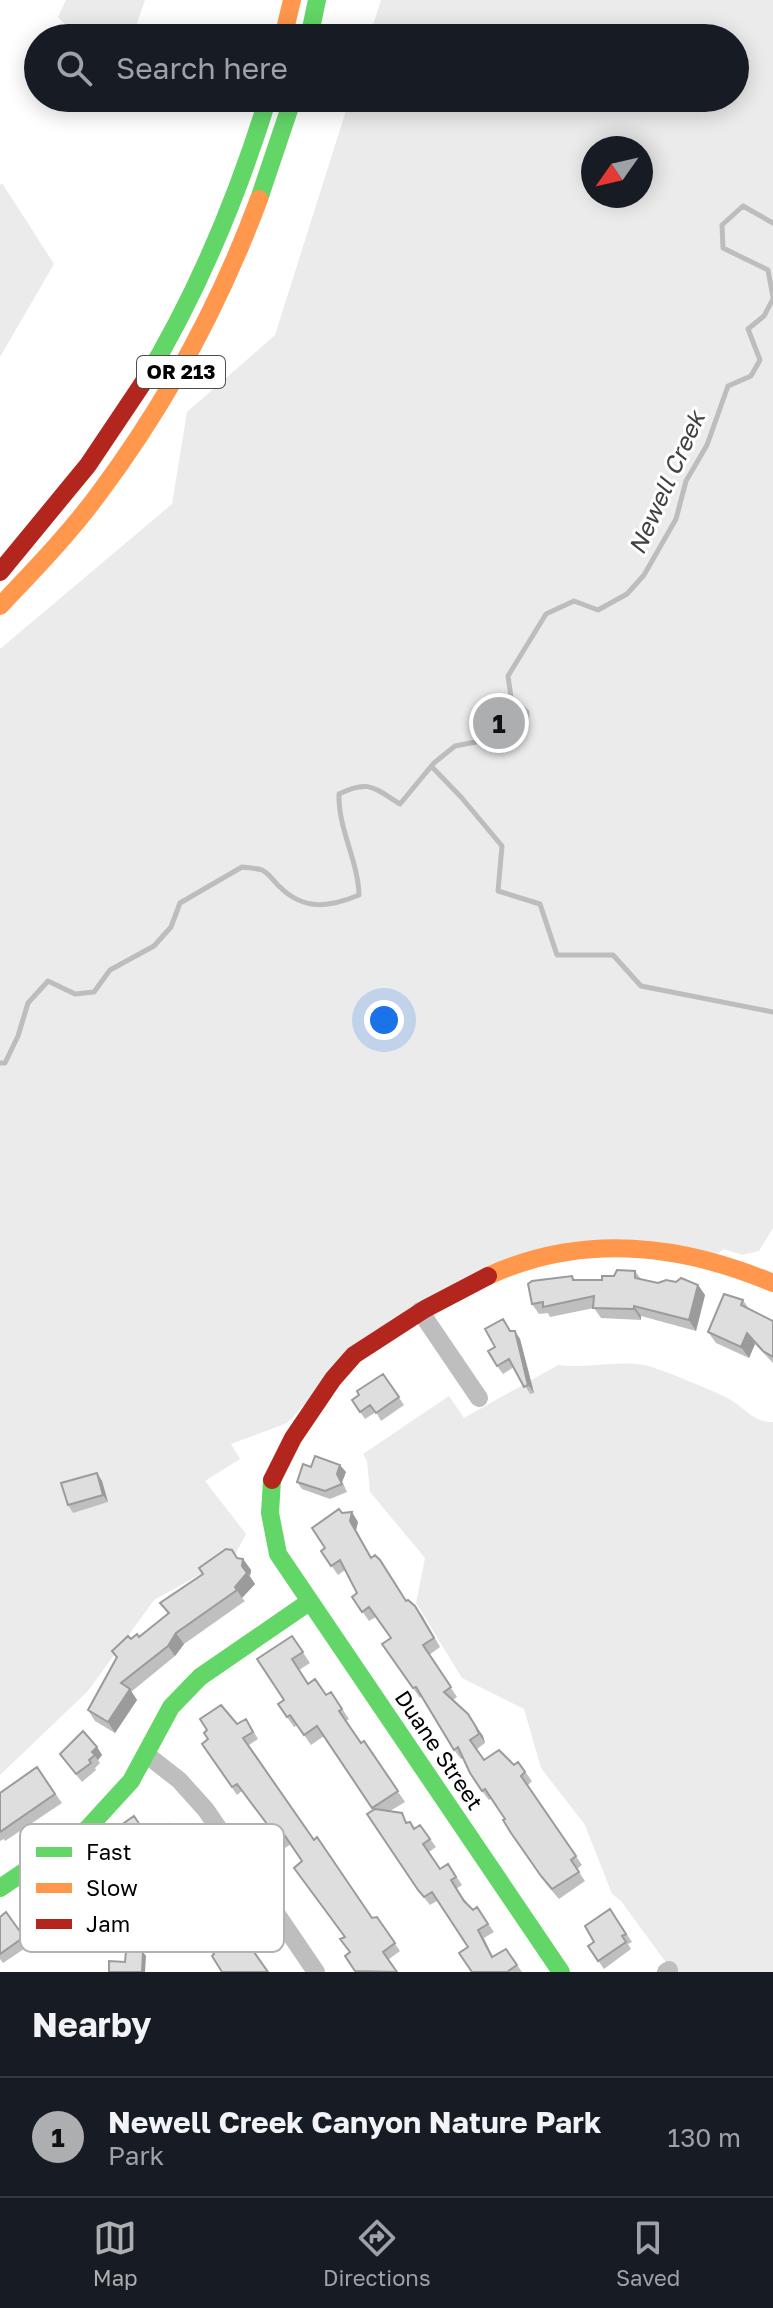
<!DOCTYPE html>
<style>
:root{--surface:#171b24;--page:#20242c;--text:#f1f3f6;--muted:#9ea1a6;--line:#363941;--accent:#adaeaf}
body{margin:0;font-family:"Golos Text",sans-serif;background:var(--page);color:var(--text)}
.compass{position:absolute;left:581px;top:136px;width:72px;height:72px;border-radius:50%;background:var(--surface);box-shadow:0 4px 20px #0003;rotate:236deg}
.you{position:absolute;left:384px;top:1020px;width:28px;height:28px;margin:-20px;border:6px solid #fff;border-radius:50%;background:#1a73e8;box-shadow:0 0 0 12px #1a73e833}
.badge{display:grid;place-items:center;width:52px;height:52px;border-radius:50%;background:var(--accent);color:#111;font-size:26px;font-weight:700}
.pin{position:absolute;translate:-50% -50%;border:4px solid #fff;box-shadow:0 2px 8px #0006}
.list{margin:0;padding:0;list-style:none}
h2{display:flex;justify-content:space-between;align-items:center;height:104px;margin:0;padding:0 32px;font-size:34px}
h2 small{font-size:26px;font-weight:400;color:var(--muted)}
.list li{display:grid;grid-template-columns:52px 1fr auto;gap:24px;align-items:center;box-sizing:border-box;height:120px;padding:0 32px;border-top:2px solid var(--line)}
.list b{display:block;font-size:30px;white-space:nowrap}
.list p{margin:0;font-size:26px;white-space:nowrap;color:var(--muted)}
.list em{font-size:26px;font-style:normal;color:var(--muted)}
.icon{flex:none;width:44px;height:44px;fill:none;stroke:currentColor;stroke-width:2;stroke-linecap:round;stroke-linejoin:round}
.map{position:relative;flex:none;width:773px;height:1972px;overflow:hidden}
.search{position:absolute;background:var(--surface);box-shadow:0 4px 20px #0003;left:24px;right:24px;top:24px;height:88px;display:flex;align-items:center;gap:20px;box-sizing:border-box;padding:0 28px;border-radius:44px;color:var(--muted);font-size:30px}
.sheet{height:224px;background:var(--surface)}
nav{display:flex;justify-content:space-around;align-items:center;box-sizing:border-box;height:112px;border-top:2px solid var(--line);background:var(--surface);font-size:22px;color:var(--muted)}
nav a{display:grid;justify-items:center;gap:4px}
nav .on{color:var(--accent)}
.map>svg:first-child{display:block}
</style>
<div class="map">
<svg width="773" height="1972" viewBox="0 0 773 1972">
<rect width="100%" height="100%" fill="#fff"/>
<path fill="#ebebeb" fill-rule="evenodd" d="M66,0H145L132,38H77L58,17Z
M381,0H773V1228L759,1251L742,1255L724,1249L713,1257L545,1250L371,1335L287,1423L231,1444L240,1459L205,1481L246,1534L235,1555L154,1600L88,1691L0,1775V649L172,504L187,412L275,335L350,98H735V38H369ZM593,148H641V196H593Z
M2,183L54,264L0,357V185Z
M558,1365C586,1369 615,1360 644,1365C659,1368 717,1392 731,1400C746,1409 754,1423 773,1422V1972H673L621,1901L612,1894L585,1825L541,1768L524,1709L462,1678L416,1603L425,1558L370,1492L367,1461L363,1454L449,1396L464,1418Z"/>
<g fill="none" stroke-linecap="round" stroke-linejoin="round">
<path stroke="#bdbdbd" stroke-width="5" d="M773,223L743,206L722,225L723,248L768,270L773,297
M432,767L461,797L502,846L498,891L540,904L557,955H613L641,986L773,1012
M0,1063H5L18,1036L28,1003L48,981L75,994L94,992L110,970L154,946L171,927L180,903L242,867C248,868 256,868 262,870C269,873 275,883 281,888C305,911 330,907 359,895C358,860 338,829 339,794C369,779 374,788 400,804L434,763L455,746L486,740L526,727L527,712L511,697L508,676L546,614L574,601L598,610L627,594L644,575L676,519L686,481L707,445L728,386L751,376L760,360L748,329L764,316L773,299"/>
<path stroke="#bebebe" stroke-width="18" d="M420,1311L479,1398
M147,1755L179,1780L206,1810L316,1972
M666,1972L669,1970"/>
<path stroke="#63d668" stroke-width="18" d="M309,38L317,0
M259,199L293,98
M143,383C198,293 237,198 268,98
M272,1480L270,1513L278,1554L561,1972
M0,1888L87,1829L131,1781L171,1707L200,1677L309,1602"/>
<path stroke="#ff974d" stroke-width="18" d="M283,38L292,0
M0,606C35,569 70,533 100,492C167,402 220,304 259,199
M488,1276C582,1233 680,1244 773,1283"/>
<path stroke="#b3261e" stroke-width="18" d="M0,572L88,465L143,383
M272,1480L293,1438L333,1379L354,1355L425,1309L488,1276"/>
</g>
<path fill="#bfbfbf" d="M635,1271L641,1279L658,1283L676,1282L698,1285L705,1295L696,1331L641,1316V1320L601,1318L594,1308L550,1317L548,1313L539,1314L532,1304L572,1276L575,1280H602Z
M743,1300L749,1309L773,1321V1363L755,1344L749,1358L716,1343L708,1332Z
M511,1331L520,1339L534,1393L530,1394L514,1367L503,1374L497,1366L495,1347Z
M383,1374L404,1405L381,1421L376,1412L365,1419L352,1400Z
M311,1467L346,1472L342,1482L347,1492L330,1499L302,1489L297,1482Z
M97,1473L102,1481L108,1502L73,1513L68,1505Z
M358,1522L356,1530L371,1558L407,1601L422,1615L440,1647L429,1655L457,1697L453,1700L483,1736L485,1743L477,1749L484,1760L514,1765L518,1762L532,1781L527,1786L582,1865L577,1869L585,1881L559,1899L547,1885L511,1833L505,1819L491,1799L489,1800L482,1791L463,1758L461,1759L454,1750L421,1696L420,1698L382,1644L391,1638L376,1617L369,1621L352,1597L357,1593L345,1570L338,1575L321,1551Z
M237,1558L243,1559L251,1570L250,1576L255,1584L242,1598L245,1601L184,1644L175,1656L131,1692L137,1700L115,1733L95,1721L88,1710L117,1658L112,1651L131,1639L139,1637L168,1613L160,1603L203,1574Z
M292,1636L310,1663L299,1670L308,1684L326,1695L331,1692L349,1719L346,1721L361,1743L364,1741L405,1802L390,1811L408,1822L414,1829L420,1825L436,1847L429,1852L440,1869L448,1864L462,1885L456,1889L473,1910L477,1907L494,1932L484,1938L493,1957L506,1949L522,1972H472L468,1947L437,1901L430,1905L418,1890L373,1810L324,1736L311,1745L297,1725L294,1727L287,1717L284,1700Z
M246,1719L258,1739L249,1745L314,1840L372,1918L377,1917L400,1951L389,1959L350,1952L345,1937L302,1861L291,1844L285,1848L242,1791L237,1795L202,1744Z
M97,1747L102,1755L98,1760L100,1763L95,1768L96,1770L82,1782L60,1754Z
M37,1767L62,1803L5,1841L4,1839L0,1841V1793Z
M142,1828L199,1869L204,1865L236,1912L228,1918L239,1937L155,1869L128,1887L132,1892L120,1900L124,1907L108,1918L100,1906L55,1936L28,1895L47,1892L91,1862L111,1863L132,1850Z
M610,1909L632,1942L628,1944L631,1949L604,1969L588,1946L594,1942Z
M6,1912L30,1945L3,1963L0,1959V1917Z"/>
<path fill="#9b9b9b" d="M698,1285L705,1295L696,1331L689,1320Z
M634,1306L641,1316V1320L634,1309Z
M515,1331L520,1339L534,1393L528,1385Z
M747,1333L755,1344L749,1358L741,1347Z
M340,1465L346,1472L342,1482L347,1492L337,1474Z
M97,1473L102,1481L108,1502L103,1495Z
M352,1512L358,1522L356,1530L377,1567L350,1521Z
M243,1559L251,1570L250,1576L242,1566Z
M247,1573L255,1584L242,1598L235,1587Z
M176,1633L184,1644L175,1656L168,1646Z
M130,1689L137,1700L115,1733L108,1722Z
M468,1714L483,1736L485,1743L479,1734Z
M97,1747L102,1755L98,1760L92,1752Z
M143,1952L146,1956L145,1972H142Z"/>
<path fill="#dedede" stroke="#9b9b9b" stroke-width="2" d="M617,1270L635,1271V1278L658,1283L666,1280L676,1282L681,1278L698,1285L689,1320L634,1306V1309L593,1308L594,1296L543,1307V1302L532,1304L528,1284L532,1281L572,1276L573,1280H602V1276H614Z
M724,1294L743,1300L741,1305L773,1321V1357L763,1351L747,1333L741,1347L708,1332Z
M503,1319L510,1331H515L528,1385L524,1387L509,1359L497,1366L488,1351L495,1347L485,1329Z
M383,1374L399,1397L376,1413L370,1405L360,1412L352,1400L359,1395L357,1391Z
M315,1456L340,1465L337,1474L342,1484L325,1491L297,1482L303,1464L311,1467Z
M97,1473L103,1495L68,1505L61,1483Z
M339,1509L342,1513L352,1512L350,1521L371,1558L375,1555L380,1560L406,1601L408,1600L415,1606L434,1638L423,1645L451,1687L444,1692L468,1714L476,1727L479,1734L470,1740L484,1760L499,1750L514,1765L518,1762L525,1772L521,1776L576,1856L571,1860L579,1872L552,1889L541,1876L511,1833L503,1820L505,1819L485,1789L482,1791L470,1773L458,1747L454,1750L416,1687L413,1688L382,1644L391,1638L369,1607L362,1612L352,1597L357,1593L340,1560L331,1566L321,1551L325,1548L312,1528Z
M226,1549L232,1550L237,1558L243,1559L242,1566L247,1573L235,1587L237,1590L176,1633L168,1646L121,1683L130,1689L108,1722L88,1710L117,1657L112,1651L128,1636L131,1639L137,1634L139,1637L169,1613L160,1603L203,1574L199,1568Z
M292,1636L303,1652L292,1659L308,1684L315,1679L326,1695L331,1692L342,1709L339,1711L361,1743L364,1741L398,1791L372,1808L317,1726L304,1735L290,1715L287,1717L278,1704L284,1700L257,1659Z
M221,1705L237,1724L246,1719L253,1732L243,1738L314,1840L317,1837L372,1918L377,1917L395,1943L383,1952L397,1972L355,1971L345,1956L350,1952L340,1939L345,1937L294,1868L302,1861L285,1836L279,1840L237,1784L232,1787L202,1744L208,1739L204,1733L207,1730L200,1719Z
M83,1731L97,1747L92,1752L95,1755L89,1760L91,1763L76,1774L60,1754Z
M37,1767L55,1794L0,1832V1793Z
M375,1809L402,1813L406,1823L410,1822L414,1829L420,1825L430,1839L423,1844L440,1869L448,1864L456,1877L451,1880L464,1901L473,1910L477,1907L488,1924L478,1930L492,1957L506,1949L517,1965L507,1972H472L459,1953L468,1947L432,1892L424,1897L418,1890L367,1814Z
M134,1816L142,1828L146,1826L153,1836L170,1824L199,1869L204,1865L231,1906L223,1911L238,1938L242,1935L268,1972H222L212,1956L214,1954L150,1862L124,1880L127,1886L115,1894L120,1900L103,1912L95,1900L50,1929L28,1895L43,1886L47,1892L90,1860L91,1862L104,1855L111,1863L132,1850L117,1828Z
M610,1909L626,1934L622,1936L626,1942L598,1961L588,1946L594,1942L585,1926Z
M6,1912L24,1937L0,1954V1917Z
M126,1951L143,1952L142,1972H109V1961L125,1962Z"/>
<g text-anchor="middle" stroke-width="6" stroke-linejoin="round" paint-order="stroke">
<rect fill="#fff" stroke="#4c4c4c" stroke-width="2" x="137" y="356" width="88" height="32" rx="6"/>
<g font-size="20" font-weight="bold" fill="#000">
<text x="181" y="379">OR 213</text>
</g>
<g font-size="22" fill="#000" stroke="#fff">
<text transform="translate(439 1750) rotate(56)" y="8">Duane Street</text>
</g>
<g font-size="24" font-style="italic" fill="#424242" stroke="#fff">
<text transform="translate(667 483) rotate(-66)" y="8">Newell Creek</text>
</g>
</g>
<rect x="20" y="1824" width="264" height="128" rx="12" fill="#fff" stroke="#b2b2b2" stroke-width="2"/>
<rect x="36" y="1847" width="36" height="10" fill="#63d668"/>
<rect x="36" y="1883" width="36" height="10" fill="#ff974d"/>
<rect x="36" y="1919" width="36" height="10" fill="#b3261e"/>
<g font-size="22" fill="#000">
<text x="86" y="1860">Fast</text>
<text x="86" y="1896">Slow</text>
<text x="86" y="1932">Jam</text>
</g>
</svg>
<svg class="compass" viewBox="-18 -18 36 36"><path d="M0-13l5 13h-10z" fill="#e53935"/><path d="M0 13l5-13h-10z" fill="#9ea1a6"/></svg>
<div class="you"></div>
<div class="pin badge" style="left:499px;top:723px">1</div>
<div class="search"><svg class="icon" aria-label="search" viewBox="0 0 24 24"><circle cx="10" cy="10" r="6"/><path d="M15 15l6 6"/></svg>Search here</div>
</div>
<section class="sheet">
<h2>Nearby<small></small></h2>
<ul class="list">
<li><span class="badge">1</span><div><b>Newell Creek Canyon Nature Park</b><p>Park</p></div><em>130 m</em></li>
</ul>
</section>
<nav>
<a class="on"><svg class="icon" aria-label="map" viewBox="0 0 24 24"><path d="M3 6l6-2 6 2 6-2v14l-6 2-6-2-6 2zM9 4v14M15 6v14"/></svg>Map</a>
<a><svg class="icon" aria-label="directions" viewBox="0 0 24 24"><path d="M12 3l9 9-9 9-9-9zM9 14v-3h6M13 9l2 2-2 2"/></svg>Directions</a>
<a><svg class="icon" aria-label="saved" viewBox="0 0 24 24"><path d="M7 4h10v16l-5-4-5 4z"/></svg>Saved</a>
</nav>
